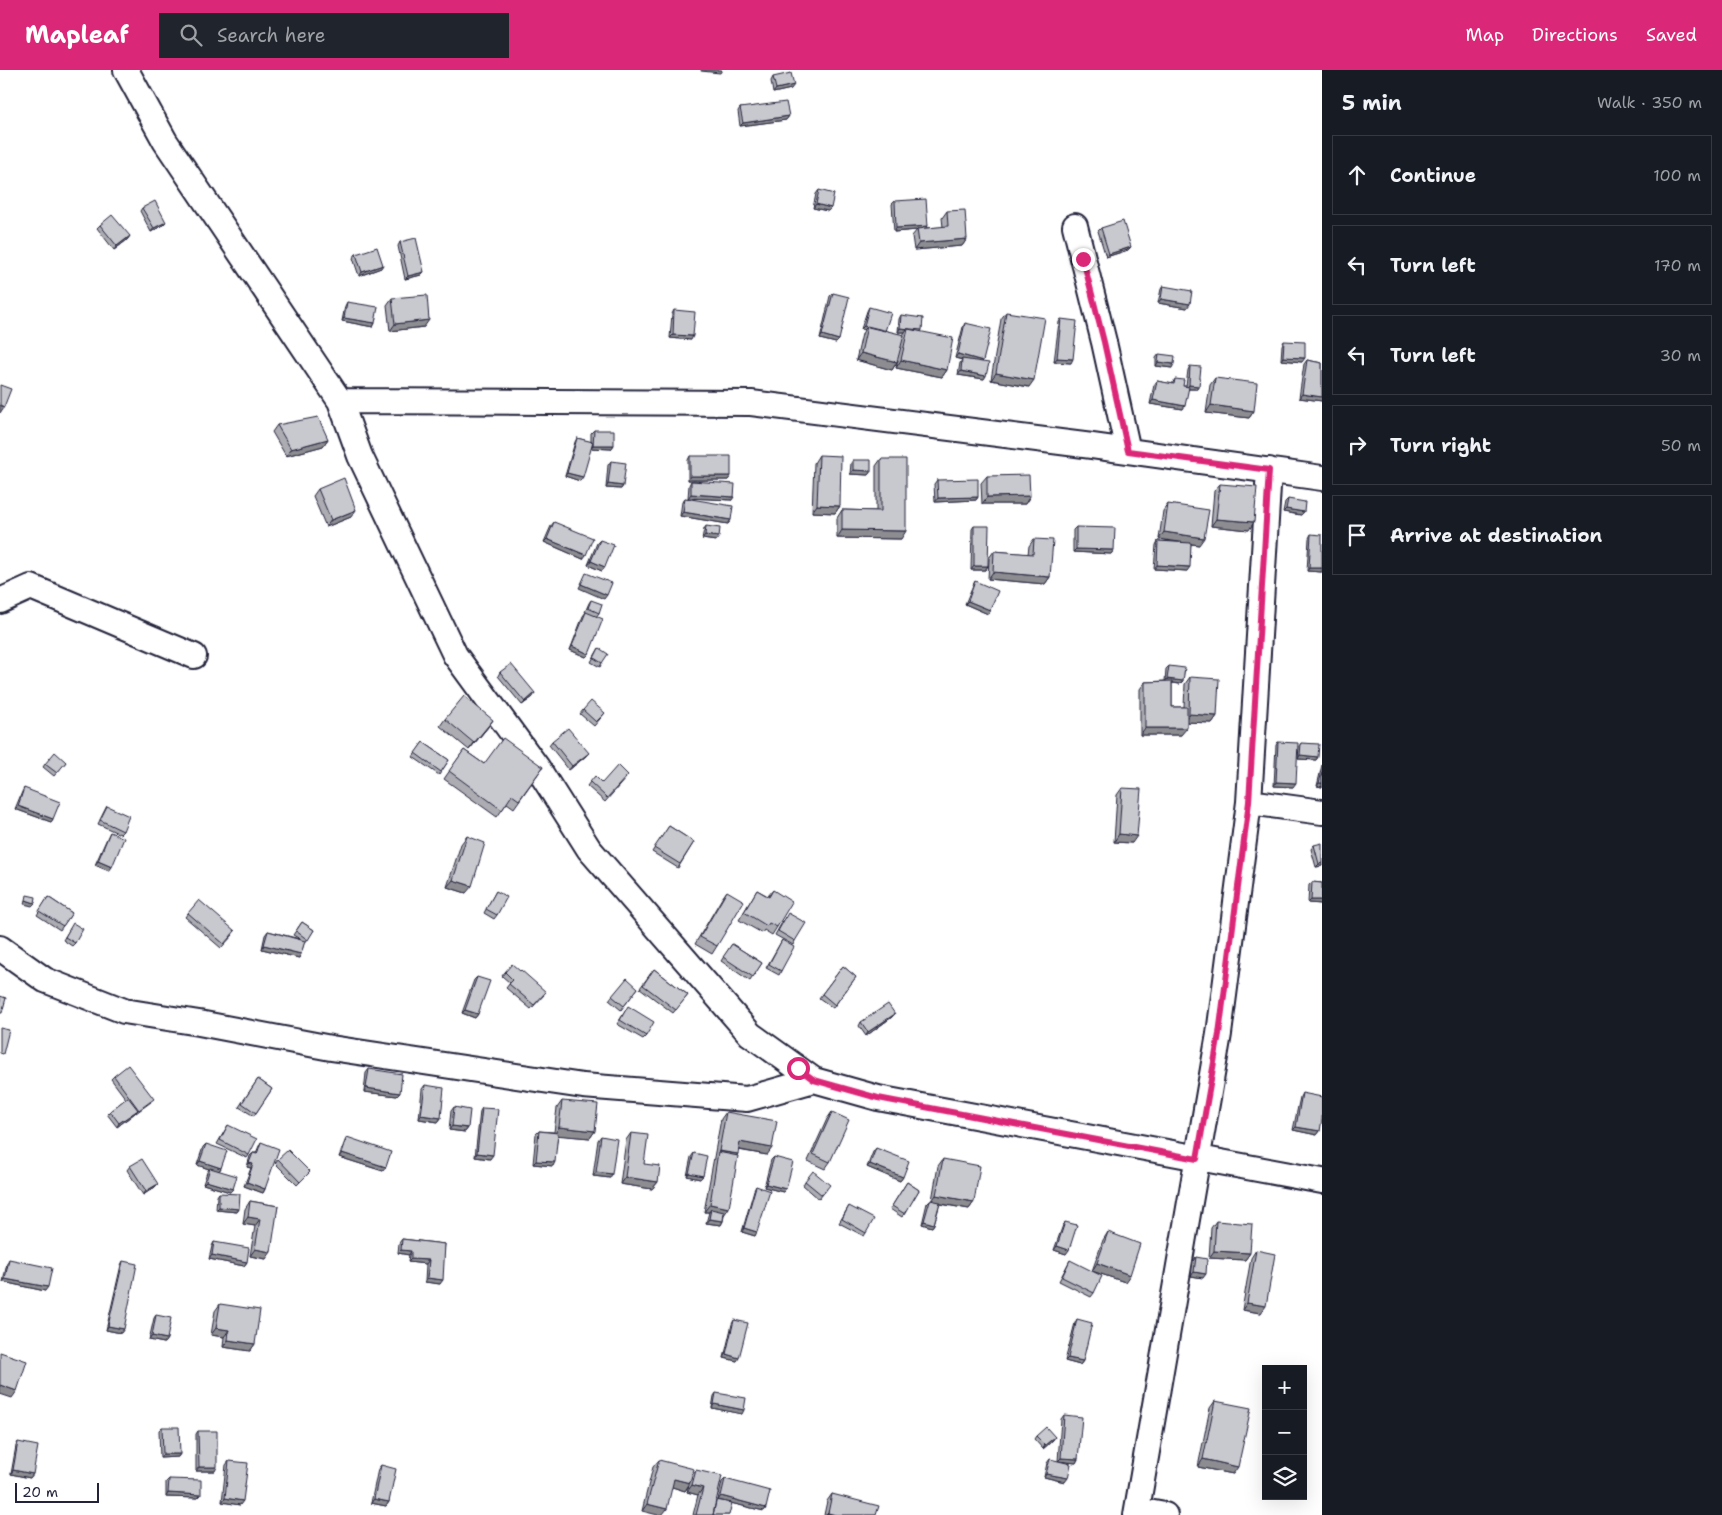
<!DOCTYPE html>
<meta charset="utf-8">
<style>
:root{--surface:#171b24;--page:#20242c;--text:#f1f3f6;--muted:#9ea1a6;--line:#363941;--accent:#db2777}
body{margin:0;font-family:"Shantell Sans",sans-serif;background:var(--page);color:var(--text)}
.controls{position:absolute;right:15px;bottom:15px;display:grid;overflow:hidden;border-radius:0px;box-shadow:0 5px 20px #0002}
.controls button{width:45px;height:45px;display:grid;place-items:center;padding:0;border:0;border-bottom:1px solid var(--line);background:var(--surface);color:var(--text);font:25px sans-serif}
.scale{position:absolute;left:15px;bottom:12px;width:84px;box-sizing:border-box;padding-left:5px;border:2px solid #22223b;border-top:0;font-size:14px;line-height:18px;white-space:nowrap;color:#22223b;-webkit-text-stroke:4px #fff;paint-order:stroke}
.stop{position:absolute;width:15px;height:15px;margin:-11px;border:4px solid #db2777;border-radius:50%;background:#fff}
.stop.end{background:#db2777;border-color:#fff;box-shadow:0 1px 5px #0008}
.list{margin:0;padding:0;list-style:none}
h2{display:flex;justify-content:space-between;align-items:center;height:65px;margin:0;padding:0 20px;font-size:21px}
h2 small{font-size:16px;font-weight:400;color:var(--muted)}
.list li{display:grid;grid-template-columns:32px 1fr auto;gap:15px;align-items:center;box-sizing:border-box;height:80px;margin:0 10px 10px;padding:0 10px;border:1px solid var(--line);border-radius:0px}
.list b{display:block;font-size:19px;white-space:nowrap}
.list em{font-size:16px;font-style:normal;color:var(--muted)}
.icon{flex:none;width:28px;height:28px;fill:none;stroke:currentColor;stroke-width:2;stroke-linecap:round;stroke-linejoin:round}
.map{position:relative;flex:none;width:1322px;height:1445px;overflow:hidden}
header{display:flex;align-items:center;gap:30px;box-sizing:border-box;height:70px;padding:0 25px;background:var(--accent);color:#fff}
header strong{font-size:24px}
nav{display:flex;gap:28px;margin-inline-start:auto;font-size:18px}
.search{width:350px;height:45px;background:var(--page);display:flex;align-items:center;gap:12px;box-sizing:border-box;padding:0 18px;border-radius:0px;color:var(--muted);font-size:19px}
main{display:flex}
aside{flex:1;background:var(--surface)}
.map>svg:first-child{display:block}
</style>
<header>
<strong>Mapleaf</strong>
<div class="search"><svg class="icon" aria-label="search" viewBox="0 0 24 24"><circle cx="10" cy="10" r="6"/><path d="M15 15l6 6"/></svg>Search here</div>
<nav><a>Map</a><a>Directions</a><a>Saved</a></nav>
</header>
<main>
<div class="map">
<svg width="1322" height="1445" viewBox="0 0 1322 1445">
<rect width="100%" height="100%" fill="#fff"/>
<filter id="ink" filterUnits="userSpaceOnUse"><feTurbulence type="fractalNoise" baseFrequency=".02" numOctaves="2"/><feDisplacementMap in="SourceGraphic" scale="10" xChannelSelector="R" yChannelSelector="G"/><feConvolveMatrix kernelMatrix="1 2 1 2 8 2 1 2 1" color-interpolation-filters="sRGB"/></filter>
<g filter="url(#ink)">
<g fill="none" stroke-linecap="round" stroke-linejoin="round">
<g stroke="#22223b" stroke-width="28">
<path id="minor" d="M126,0L165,71L340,331L360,386L455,585L537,697L589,779L750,964L814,1010L878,1028L1322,1111
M1075,156L1104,272L1128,381
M340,331L751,333L1092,376L1322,408
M0,531L31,517L194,586
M1249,732L1322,742
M0,878L45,910L124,941L199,953L331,978L583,1016L747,1029L814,1010
M1137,1440L1165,1445
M1136,1445L1219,964L1249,732L1269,400"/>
</g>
<use href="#minor" stroke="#fff" stroke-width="24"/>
</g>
<path fill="#acacb2" stroke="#22223b" d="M773,7L791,19L773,23L771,11Z
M740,38L789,46L786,50L740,56L738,41Z
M819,120L828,141L813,138L816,124Z
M895,131L928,156L926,158L943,157L942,148L947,141L967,169L962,176L914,180L912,166L917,160L894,162L892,134Z
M142,138L166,152L163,155L151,162L140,141Z
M100,155L130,166L127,170L114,180L97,158Z
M1101,158L1131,177L1128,180L1106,187L1098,161Z
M400,172L424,202L421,205L405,209L398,176Z
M356,184L381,198L359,206L353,188Z
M1163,216L1187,238L1158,233L1161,219Z
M833,223L839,270L836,273L820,269L830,226Z
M392,228L424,257L390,261L387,235Z
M347,232L375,253L373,257L342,251L345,236Z
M869,237L885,261L903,265L905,262H898L899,249L901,245L922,260L921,262L947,300L942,307L896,298L898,290L892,300L856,290L862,264L864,260L861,259L867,241Z
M674,240L691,270L670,268L672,244Z
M1006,242L1029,317L991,310L1001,249Z
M1061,249L1071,293L1054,292L1059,252Z
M965,253L982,292L984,309L958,305L960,293L962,290L955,288L963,257Z
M1284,271L1302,292L1281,290L1282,275Z
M1159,284L1172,298L1156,296V288Z
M1307,290L1322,293V331L1299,328L1304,294Z
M1190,296L1197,319H1188L1183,339L1150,334L1154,315L1157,311L1172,314L1175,309L1183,316H1186L1188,300Z
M1215,308L1254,341L1249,348L1206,343L1210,315Z
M277,355L328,369L323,376L286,386L272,362Z
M594,360L614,375L611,379L591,378L580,411L565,406L575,372L577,368L591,372V363Z
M819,385L840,436L835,443L812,442L814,393Z
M690,386L731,406L728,410H688V390Z
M881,389L901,469L837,468V448L842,440L876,441V396Z
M853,390L871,401L868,405L850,404L851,393Z
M611,391L623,416L621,419L606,418L608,395Z
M987,406L1030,426L1025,434H982L981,413Z
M937,410L978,427L976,430L935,432L934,414Z
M691,411L732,430L688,428L689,415Z
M1220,414L1249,460L1211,456L1214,421Z
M318,419L351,447L326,457L313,426Z
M685,428L731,450L728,454L680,446L682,432Z
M1288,429L1301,445L1283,442L1285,432Z
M1168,434L1199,475L1191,474L1187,501L1154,499L1156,475L1158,471L1183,473L1159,469L1163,441Z
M554,452L583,489L544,472L551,456Z
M706,456L716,471L702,469L704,459Z
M974,456L988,496L985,500H971L972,459Z
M1076,457L1114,480L1111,484L1073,482V460Z
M1311,464L1322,502L1307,501L1309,468Z
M1034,469L1050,507L1045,514L988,509L989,488L994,481L1028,484L1029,476Z
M600,470L605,497L602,501L588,495L597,473Z
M975,511L988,544L965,534L973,515Z
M591,530L599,543L596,547L589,584L586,587L570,580L583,546L586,542H585L589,533Z
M599,578L602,593L600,597L591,592Z
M1169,596L1180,614L1172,613V637H1184L1185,614L1190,607L1217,646L1212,653L1187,652L1181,665H1140V619L1145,612L1165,611L1166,599Z
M500,602L533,627L522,635L498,606Z
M583,640L605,643L594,656L580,644Z
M445,649L488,657L469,680L440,656Z
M552,671L586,686L569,700L549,675Z
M423,672L449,690L439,705L413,687Z
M1278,672L1293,717L1274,716L1276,675Z
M1301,673L1318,687L1316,690L1298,689L1299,676Z
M464,680L484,694L543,697L514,738L507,733L497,747L444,709Z
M66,692L54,706L43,697L45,694Z
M1322,695V717L1317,716Z
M626,708L605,732L587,716L590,712L602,713Z
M24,718L53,749L51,752L15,739L22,722Z
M1122,718L1132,773L1114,772L1117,725Z
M107,736L123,761L120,764L98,754Z
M669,756L694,772L678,798L652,782Z
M110,762L109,801L95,795L108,766Z
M467,766L466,823L447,817L461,774Z
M1314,775L1322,796L1316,797L1311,779Z
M1312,812L1322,813V834L1308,833L1309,815Z
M757,820L768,826L773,820L777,857L772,865L764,860L762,863L739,850Z
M496,821L497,845L494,849L484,843Z
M727,821L717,876L712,884L695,874L722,828Z
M48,827L72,843L60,860L37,845Z
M188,843L233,865L221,878L185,847Z
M785,847L795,871L793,875L775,865Z
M302,852L314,860L305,873H304L301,884L299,888L262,879L265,865L268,861L300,869L293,865Z
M71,857L75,873L72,876L63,870Z
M782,870L781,901L779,905L766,898Z
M732,874L762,893L750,911L721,891Z
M843,896L856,907L833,938L819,928Z
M654,899L688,925L673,943L640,918Z
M505,902L544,925L531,939L506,918L510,913L502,906Z
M477,907L478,944L475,948L462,943L474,910Z
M638,918L621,940L609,930L612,926Z
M626,940L646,966L643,969L617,954Z
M892,947L866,966L859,956L861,952Z
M369,999L397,1026L364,1022L366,1003Z
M114,1006L151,1032L136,1043V1042L117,1057L107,1044L110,1041L126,1029L111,1009Z
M258,1009L272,1019L254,1046L239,1037Z
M425,1015L441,1048L438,1052L419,1049L422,1019Z
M1302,1023L1320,1061L1317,1065L1293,1060L1300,1027Z
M562,1031L595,1061L590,1068L558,1065L553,1096L533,1094L536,1064L539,1061L554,1062L557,1038Z
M454,1037L468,1058L465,1062L449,1060L451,1041Z
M482,1038L490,1089L475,1087L480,1041Z
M726,1042L767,1085L738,1080L723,1151L721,1155L706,1153L709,1142H704L721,1049Z
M832,1042L830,1092L825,1099L808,1091L827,1049Z
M228,1055L249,1085L247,1088L217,1074Z
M631,1063L644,1094L658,1112L652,1119L620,1114L626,1070Z
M601,1066L610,1108L593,1106L598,1070Z
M347,1067L383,1101L339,1087L345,1071Z
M261,1072L265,1119L263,1123L244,1116L251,1098L247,1097L250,1086L253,1083H256L259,1076Z
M206,1074L221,1098L219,1101L230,1122L203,1114L207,1102L209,1099L197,1095L203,1077Z
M876,1078L903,1107L900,1111L867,1097L873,1082Z
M694,1083L703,1106L700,1109L687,1106L691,1087Z
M774,1087L786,1119L783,1122L764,1117L771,1090Z
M278,1089L310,1102L297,1115L275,1093Z
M943,1089L974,1132L969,1139L940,1134L934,1154L932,1157L922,1154L927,1133L930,1130H932L938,1096Z
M130,1096L158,1114L155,1117L143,1125L127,1100Z
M805,1111L827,1119L819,1129L803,1115Z
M907,1112L919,1120L902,1147L890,1139Z
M756,1116L755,1166L742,1162L754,1120Z
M219,1123L239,1139L237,1142L216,1140L217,1126Z
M250,1131L278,1136L266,1189L250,1186L255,1156L243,1154L245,1139Z
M849,1136L866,1163L864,1166L839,1153Z
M1216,1151L1250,1183L1245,1190L1209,1188L1211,1158Z
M1065,1152L1066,1184L1054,1180L1063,1155Z
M1108,1162L1125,1212L1092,1201L1103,1170Z
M402,1169L445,1174L440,1214L425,1212L426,1194L408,1192L409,1185L398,1183L399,1173Z
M214,1172L247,1192L244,1196L209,1189L212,1176Z
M1256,1180L1261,1243L1242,1240L1251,1188Z
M1196,1187L1203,1208L1191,1206L1193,1191Z
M9,1189L45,1221L3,1212L7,1193Z
M1070,1190L1094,1223L1091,1227L1059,1211Z
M123,1191L121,1263L106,1260L121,1195Z
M220,1234L255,1274L250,1281L223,1277L224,1267L211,1265L215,1241Z
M156,1245L167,1269L164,1273L149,1270L154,1248Z
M1077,1249L1083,1291L1080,1295L1065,1291L1075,1253Z
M734,1250L737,1291L724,1288L732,1254Z
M716,1323L742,1344L712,1338L714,1326Z
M1215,1331L1233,1404L1198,1397L1210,1338Z
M1064,1345L1078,1389L1076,1393L1058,1391L1061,1349Z
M162,1357L180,1384L178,1387L160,1388L159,1360Z
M198,1361L215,1401H196V1364Z
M1036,1366L1055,1367L1052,1371L1043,1379L1034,1369Z
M18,1372L33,1404L30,1408L11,1404L16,1376Z
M1050,1389L1065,1412L1044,1407L1047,1393Z
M659,1390L692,1405L696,1400L716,1430L729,1445H693L698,1425L687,1422L689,1415L685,1421L672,1417L642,1441L653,1397Z
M229,1391L240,1435L222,1432L226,1395Z
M381,1395L389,1432L386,1436L371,1433L378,1399Z
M169,1409L201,1425L198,1428L166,1427V1412Z
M725,1409L766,1438L764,1441L718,1430L722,1412Z
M832,1424L876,1445H824L827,1431Z"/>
<path fill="#8c8c91" stroke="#22223b" d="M701,0H722L720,3L701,1Z
M794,15L791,19L773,23L776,19Z
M789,46L786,50L740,56L743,53Z
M816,134L831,138L828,141L813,138Z
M166,152L163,155L151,162L154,158Z
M928,156L925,160L917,159V160L894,162L896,158Z
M130,166L127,170L114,180L117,176Z
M967,169L962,176L914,180L919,173Z
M1131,177L1128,180L1106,187L1109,184Z
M383,195L381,198L359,206L362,202Z
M424,202L421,205L405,209L408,206Z
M1161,229L1190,234L1187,238L1158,233Z
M344,248L375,253L373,257L342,251Z
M429,250L424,257L390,261L395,254Z
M864,256L867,257L864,260L861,259Z
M900,258L907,259L905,262H898Z
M673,265L693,266L691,270L670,268Z
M822,265L839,270L836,273L820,269Z
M861,283L897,292L892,300L856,290Z
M958,284L983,291L980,294L955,288Z
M1283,287L1305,288L1302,292L1281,290Z
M1057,288L1073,289L1071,293L1054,292Z
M901,290L947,300L942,307L896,298Z
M1158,292L1174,294L1172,298L1156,296Z
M961,301L986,306L984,309L958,305Z
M996,303L1034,310L1029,317L991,310Z
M1189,315L1199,316L1197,319H1186Z
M1302,324L1322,327V331L1299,328Z
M1153,330L1185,336L1183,339L1150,334Z
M0,335L4,337L0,343Z
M1211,335L1254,341L1249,348L1206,343Z
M328,369L323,376L286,386L291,379Z
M593,375H614L611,379L590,378Z
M853,400L871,401L868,405L850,404Z
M567,403L583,407L580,411L565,406Z
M690,406H731L728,410H688Z
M608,414L623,416L621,419L606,418Z
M691,424L734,427L732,430L688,428Z
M1030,426L1025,434H982L987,427Z
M978,427L976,430L935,432L938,428Z
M817,435L840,436L835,443L812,442Z
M1286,439L1304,442L1301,445L1283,442Z
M356,440L351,447L326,457L331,450Z
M683,442L731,450L728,454L680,446Z
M1216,449L1254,452L1249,460L1211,456Z
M842,460L906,461L901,469L837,468Z
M1164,462L1204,468L1199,475L1159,469Z
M705,465L719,467L716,471L702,469Z
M547,469L586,485L583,489L544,472Z
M1076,479L1114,480L1111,484L1073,482Z
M591,491L605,497L602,501L588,495Z
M1157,495L1190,497L1187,501L1154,499Z
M974,496H988L985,500H971Z
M1309,498H1322V502L1307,501Z
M993,502L1050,507L1045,514L988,509Z
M581,514L607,525L604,529L579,518Z
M968,531L990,540L988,544L965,534Z
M572,576L589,584L586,587L570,580Z
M1167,609L1183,611L1180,614L1165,612Z
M535,623L533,627L522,635L525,632Z
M1189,644L1217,646L1212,653L1184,652Z
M493,650L488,657L469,680L474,673Z
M1145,658H1187L1181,665H1140Z
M589,683L586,686L569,700L572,696Z
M1300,685L1318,687L1316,690L1298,689Z
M1276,712L1296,713L1293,717L1274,716Z
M1319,713H1322V717L1317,716Z
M18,736L53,749L51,752L15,739Z
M1119,764L1137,766L1132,773L1114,772Z
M98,791L112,797L109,801L95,795Z
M1322,793V796L1316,797L1319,794Z
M453,810L472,816L466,823L447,817Z
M26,830L35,833L32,836L24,834Z
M1311,830H1322V834L1308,833Z
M264,875L301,884L299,888L262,879Z
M465,940L478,944L475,948L462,943Z
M895,944L892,947L866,966L868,962Z
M366,1018L400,1023L397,1026L364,1022Z
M138,1040L135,1043L117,1057L119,1053Z
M421,1045L441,1048L438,1052L419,1049Z
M452,1056L468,1058L465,1062L449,1060Z
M559,1057L595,1061L590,1068L554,1065Z
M1296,1057L1320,1061L1317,1065L1293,1060Z
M740,1072L772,1078L767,1085L735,1079Z
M719,1081L738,1084L733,1092L718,1083Z
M342,1083L386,1097L383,1101L339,1087Z
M477,1083L493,1085L490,1089L475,1087Z
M200,1091L221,1098L218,1102L197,1095Z
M536,1091L555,1092L553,1096L533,1094Z
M249,1093L253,1094L251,1098L247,1097Z
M870,1094L903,1107L900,1111L867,1097Z
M596,1102L612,1104L610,1108L593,1106Z
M689,1103L703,1106L700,1109L687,1106Z
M625,1107L658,1112L652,1119L620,1114Z
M206,1111L233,1119L230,1122L203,1114Z
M247,1112L265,1119L263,1123L244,1116Z
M158,1114L155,1117L143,1125L146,1121Z
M766,1114L786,1119L783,1122L764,1117Z
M936,1125L974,1132L969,1139L931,1132Z
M710,1134L729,1138L724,1145L711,1139L709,1142H704Z
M219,1137L239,1139L237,1142L216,1140Z
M248,1147L260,1149L255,1156L243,1154Z
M709,1149L723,1151L721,1155L706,1153Z
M924,1151L934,1154L932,1157L922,1154Z
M744,1158L757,1162L755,1166L742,1162Z
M1057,1176L1069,1180L1066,1184L1054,1180Z
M255,1179L271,1182L266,1189L250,1186Z
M401,1180L411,1181L409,1185L398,1183Z
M1214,1181L1250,1183L1245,1190L1209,1188Z
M212,1185L247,1192L244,1196L209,1189Z
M411,1189L429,1190L426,1194L408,1192Z
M1097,1193L1130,1205L1125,1212L1092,1201Z
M1194,1202L1206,1204L1203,1208L1191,1206Z
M427,1208L443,1210L440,1214L425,1212Z
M5,1209L48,1217L45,1221L3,1212Z
M1247,1233L1266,1236L1261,1243L1242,1240Z
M108,1256L124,1259L121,1263L106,1260Z
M216,1258L229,1260L224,1267L211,1265Z
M152,1266L167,1269L164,1273L149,1270Z
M228,1270L255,1274L250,1281L223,1277Z
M726,1284L739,1288L737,1291L724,1288Z
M1068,1288L1083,1291L1080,1295L1065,1291Z
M0,1315L17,1321L12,1328L0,1324Z
M714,1334L744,1340L742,1344L712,1338Z
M1055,1367L1052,1371L1043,1379L1045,1375Z
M163,1384H180L178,1387L160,1388Z
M1061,1388L1078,1389L1076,1393L1058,1391Z
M1203,1389L1238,1397L1233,1404L1198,1397Z
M199,1397H217L215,1401H196Z
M13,1400L33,1404L30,1408L11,1404Z
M1046,1404L1068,1408L1065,1412L1044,1407Z
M674,1409L690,1413L685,1421L669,1416Z
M692,1415L703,1418L698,1425L687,1422Z
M168,1423L201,1425L198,1428L166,1427Z
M721,1426L766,1438L764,1441L718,1430Z
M225,1428L243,1431L240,1435L222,1432Z
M374,1429L389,1432L386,1436L371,1433Z
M647,1434L667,1439L662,1445H658L642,1441Z
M828,1443L836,1445H826Z"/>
<path fill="#c8c8cf" stroke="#22223b" d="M791,3L794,15L776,19L773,7Z
M786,32L789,46L743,53L740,38Z
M819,120L834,124L831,138L816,134Z
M926,129L928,156L896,158L895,131Z
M155,131L166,152L154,158L142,138Z
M965,140L967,169L919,173L917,159L948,156L947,141Z
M112,145L130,166L117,176L100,155Z
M1123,151L1131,177L1109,184L1101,158Z
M416,168L424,202L408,206L400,172Z
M377,177L383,195L362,202L356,184Z
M1163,216L1192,221L1190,234L1161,229Z
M833,223L849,227L839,270L822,265Z
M427,225L429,250L395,254L392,228Z
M347,232L378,237L375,253L344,248Z
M869,237L891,243L885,261L864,256Z
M674,240L695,242L693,266L673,265Z
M1006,242L1045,248L1034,310L996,303Z
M901,245L923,248L922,260L900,258Z
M1061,249L1077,251L1073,289L1057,288Z
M965,253L991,259L983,291L958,284Z
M867,256L904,265L897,292L861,283Z
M908,259L953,268L947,300L901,290Z
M1284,271L1305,272V288L1283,287Z
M1159,284L1175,286L1174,294L1158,292Z
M962,289L989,293L986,306L961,301Z
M1307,290L1322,293V327L1302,324Z
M1190,296L1201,297L1199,316L1189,315Z
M1215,308L1257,313L1254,341L1211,335Z
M1175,309L1184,310L1183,316L1189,317L1185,336L1153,330L1157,311L1174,314Z
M0,315L11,319L4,337L0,335Z
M318,347L328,369L291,379L277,355Z
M594,360H614V375H593Z
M577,368L593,372L583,407L567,403Z
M819,385L841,386L840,436L817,435Z
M690,386H731V406H690Z
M881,389H906V461L842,460V440L881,441Z
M853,390H871V401L853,400Z
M611,391L626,393L623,416L608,414Z
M1029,405L1030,426L987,427V406Z
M344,408L356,440L331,450L318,419Z
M978,409V427L938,428L937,410Z
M691,411L735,414L734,427L691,424Z
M1220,414L1257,417L1254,452L1216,449Z
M685,428L733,436L731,450L683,442Z
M1288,429L1305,432L1304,442L1286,439Z
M1168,434L1209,440L1204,468L1164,462Z
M554,452L593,468L586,485L547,469Z
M706,456L720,458L719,467L705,465Z
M974,456H989L988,496H974Z
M1076,457L1115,458L1114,480L1076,479Z
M1311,464L1322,465V498H1309Z
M1034,469L1053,470L1050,507L993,502L994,481L1033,484Z
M600,470L614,475L605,497L591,491Z
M1158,471L1191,473L1190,497L1157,495Z
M586,503L612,513L607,525L581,514Z
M975,511L998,521L990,540L968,531Z
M591,530L602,534L599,543L588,538Z
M586,542L603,549L589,584L572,576Z
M599,578L608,584L602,593L594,588Z
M511,594L535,623L525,632L500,602Z
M1169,596L1185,598L1183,611L1167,609Z
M1190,607L1219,609L1217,646L1189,644Z
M1172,611V637H1187V658H1145V612Z
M464,626L493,650L474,673L445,649Z
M591,631L605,643L596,652L583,640Z
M568,658L589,683L572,696L552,671Z
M503,668L543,697L519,730L512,725L502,740L449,701L464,680L484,694Z
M423,672L449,690L441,702L415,683Z
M1278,672L1298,673L1296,713L1276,712Z
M1301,673L1319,674L1318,687L1300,685Z
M55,682L66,692L57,703L45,694Z
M618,695L628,705L607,728L590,712L595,706L602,713Z
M1322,702V713H1319Z
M24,718L60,732L53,749L18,736Z
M1122,718L1141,719L1137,766L1119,764Z
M107,736L129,746L123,761L100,750Z
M669,756L694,772L680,794L654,778Z
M110,762L124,768L112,797L98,791Z
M467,766L485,773L472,816L453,810Z
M1322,773V793L1319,794L1314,775Z
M1312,812L1322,813V830H1311Z
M757,820L769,827L773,820L792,832L777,857L769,853L767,856L744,842Z
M496,821L507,827L497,845L486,839Z
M727,821L744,831L717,876L700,867Z
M27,825L36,827L35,833L26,830Z
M48,827L72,843L63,856L39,841Z
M199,830L235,861L224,874L188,843Z
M788,843L806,853L795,871L778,861Z
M302,852L314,860L308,870L296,861Z
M73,853L83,859L75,873L65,867Z
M268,861L305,871L301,884L264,875Z
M782,870L794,877L781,901L769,894Z
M732,874L762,893L753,907L723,887Z
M512,894L520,901L521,900L546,922L534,935L509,914L513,910L505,902Z
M843,896L856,907L835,935L822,924Z
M654,899L688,925L676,940L643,915Z
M477,907L490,911L478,944L465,940Z
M627,908L638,918L624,936L612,926Z
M0,926L6,928L2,943H0Z
M888,934L895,944L868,962L861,952Z
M628,936L654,952L646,966L620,950Z
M0,958L9,960L3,984L0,983Z
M128,995L154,1029L139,1040L114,1006Z
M369,999L402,1004L400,1023L366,1018Z
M258,1009L272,1019L256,1043L242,1033Z
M425,1015L444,1018L441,1048L421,1045Z
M1302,1023L1322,1027V1049L1320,1061L1296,1057Z
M128,1027L138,1040L119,1053L110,1041Z
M562,1031L598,1034L595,1061L559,1057Z
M454,1037L470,1040L468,1058L452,1056Z
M482,1038L498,1039L493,1085L477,1083Z
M726,1042L777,1051L772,1078L740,1072L738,1084L719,1081Z
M832,1042L849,1050L830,1092L813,1084Z
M228,1055L257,1069L249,1085L220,1070Z
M539,1061L558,1063L555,1092L536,1091Z
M631,1063L648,1065L644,1094L660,1096L658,1112L625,1107Z
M601,1066L617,1069L612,1104L596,1102Z
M347,1067L391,1082L386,1097L342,1083Z
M261,1072L279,1079L265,1119L247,1112L253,1094L249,1093L253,1083L257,1084Z
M206,1074L227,1081L221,1098L200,1091Z
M876,1078L909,1091L903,1107L870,1094Z
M288,1080L310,1102L300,1112L278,1089Z
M718,1082L738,1086L729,1138L710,1134Z
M694,1083L707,1086L703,1106L689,1103Z
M774,1087L793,1092L786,1119L766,1114Z
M142,1089L158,1114L146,1121L130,1096Z
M943,1089L980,1096L974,1132L936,1125Z
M210,1098L237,1106L233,1119L206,1111Z
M813,1101L830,1115L822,1125L805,1111Z
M907,1112L919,1120L905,1144L892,1136Z
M756,1116L770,1121L757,1162L744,1158Z
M219,1123L240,1124L239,1139L219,1137Z
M930,1130L940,1132L934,1154L924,1151Z
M250,1131L278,1136L271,1182L255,1179L260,1149L248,1147Z
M849,1136L874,1149L866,1163L842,1149Z
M711,1139L724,1142L723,1151L709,1149Z
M1216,1151L1252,1154L1250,1183L1214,1181Z
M1065,1152L1077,1155L1069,1180L1057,1176Z
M1108,1162L1140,1174L1130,1205L1097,1193Z
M402,1169L445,1174L443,1210L427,1208L429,1190L411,1189V1181L401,1180Z
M214,1172L249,1178L247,1192L212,1185Z
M1256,1180L1275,1184L1266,1236L1247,1233Z
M1196,1187L1207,1189L1206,1204L1194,1202Z
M9,1189L52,1198L48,1217L5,1209Z
M1070,1190L1102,1206L1094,1223L1062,1207Z
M123,1191L137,1194L124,1259L108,1256Z
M220,1234L260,1240L255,1274L228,1270L229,1260L216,1258Z
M156,1245L171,1248L167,1269L152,1266Z
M1077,1249L1092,1253L1083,1291L1068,1288Z
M734,1250L748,1253L739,1288L726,1284Z
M0,1282L27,1291L17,1321L0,1315Z
M716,1323L746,1328L744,1340L714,1334Z
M1215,1331L1251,1338L1238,1397L1203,1389Z
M1064,1345L1082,1347L1078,1389L1061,1388Z
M162,1357H179L180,1384H163Z
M1046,1357L1055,1367L1045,1375L1036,1366Z
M198,1361H217V1397H199Z
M18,1372L38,1376L33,1404L13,1400Z
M1050,1389L1071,1394L1068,1408L1046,1404Z
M659,1390L694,1399L690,1413L674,1409L667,1439L647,1434Z
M229,1391L248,1393L243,1431L225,1428Z
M381,1395L396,1399L389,1432L374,1429Z
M696,1400L722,1406L713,1445H696L703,1418L692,1415Z
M169,1409L201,1410V1425L168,1423Z
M725,1409L770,1421L766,1438L721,1426Z
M832,1424L879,1436L876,1445H836L828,1443Z
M716,1430L732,1433L729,1445H713Z"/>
</g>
<g fill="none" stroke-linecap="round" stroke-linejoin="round" filter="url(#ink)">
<path stroke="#db2777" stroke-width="6" d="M798,998L814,1010L878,1028L1197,1089L1219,964L1249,732L1269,400L1128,381L1104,272L1083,189"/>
</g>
</svg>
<div class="controls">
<button>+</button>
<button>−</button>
<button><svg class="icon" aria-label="layers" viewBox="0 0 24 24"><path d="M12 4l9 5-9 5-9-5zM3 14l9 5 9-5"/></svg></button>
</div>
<div class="scale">20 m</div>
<div class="stop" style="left:798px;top:998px"></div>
<div class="stop end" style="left:1083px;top:189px"></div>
</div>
<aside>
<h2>5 min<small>Walk · 350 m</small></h2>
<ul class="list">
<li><svg class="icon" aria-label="ahead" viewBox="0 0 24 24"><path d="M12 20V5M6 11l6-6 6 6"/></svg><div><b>Continue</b></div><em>100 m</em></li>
<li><svg class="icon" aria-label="left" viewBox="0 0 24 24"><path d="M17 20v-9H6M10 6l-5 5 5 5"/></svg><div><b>Turn left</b></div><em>170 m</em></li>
<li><svg class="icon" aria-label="left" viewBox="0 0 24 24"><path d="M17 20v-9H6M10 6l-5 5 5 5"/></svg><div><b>Turn left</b></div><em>30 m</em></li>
<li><svg class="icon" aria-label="right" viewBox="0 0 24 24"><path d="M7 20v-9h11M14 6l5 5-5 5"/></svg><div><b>Turn right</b></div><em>50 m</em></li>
<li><svg class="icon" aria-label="arrive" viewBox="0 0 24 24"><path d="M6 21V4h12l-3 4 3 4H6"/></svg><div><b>Arrive at destination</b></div></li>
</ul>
</aside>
</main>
